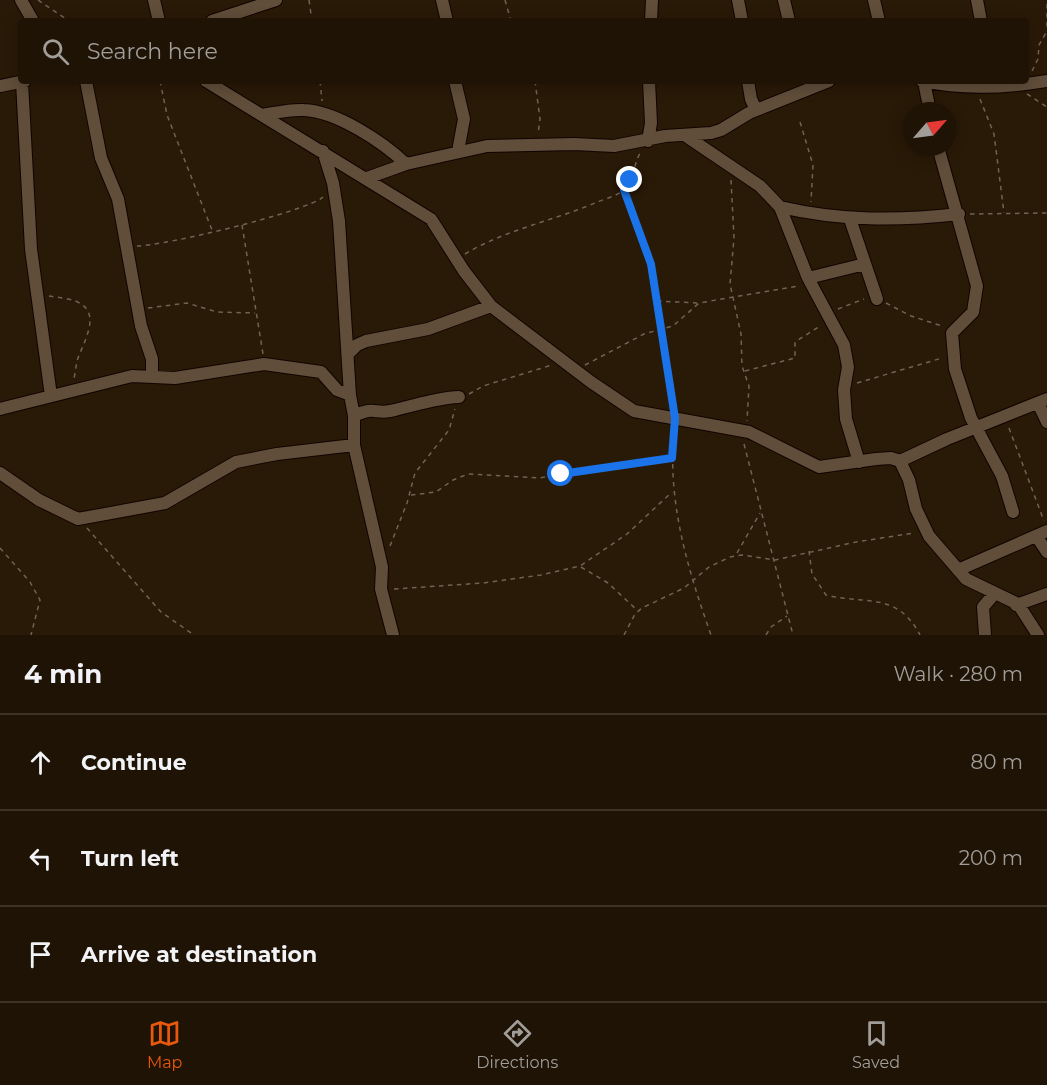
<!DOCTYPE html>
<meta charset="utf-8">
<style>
:root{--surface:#1f1305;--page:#271c0f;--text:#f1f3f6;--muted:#a19e9a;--line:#3c3227;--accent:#ea580c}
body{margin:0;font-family:Montserrat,sans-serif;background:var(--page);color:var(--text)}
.compass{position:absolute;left:903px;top:102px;width:54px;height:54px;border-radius:50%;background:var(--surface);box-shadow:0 3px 15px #0003;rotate:62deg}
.stop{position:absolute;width:18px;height:18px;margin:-14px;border:4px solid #1a73e8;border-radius:50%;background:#fff}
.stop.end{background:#1a73e8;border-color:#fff;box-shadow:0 2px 6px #0008}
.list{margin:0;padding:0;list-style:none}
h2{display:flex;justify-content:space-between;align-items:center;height:78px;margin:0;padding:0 24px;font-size:26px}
h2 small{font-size:20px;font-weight:400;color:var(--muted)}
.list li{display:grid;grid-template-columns:39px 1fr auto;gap:18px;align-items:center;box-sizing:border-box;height:96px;padding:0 24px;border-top:2px solid var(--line)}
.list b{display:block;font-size:22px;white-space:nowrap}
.list em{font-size:20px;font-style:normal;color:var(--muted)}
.icon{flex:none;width:33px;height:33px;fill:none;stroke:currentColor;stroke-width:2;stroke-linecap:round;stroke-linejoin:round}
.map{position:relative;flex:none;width:1047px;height:635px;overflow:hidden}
.search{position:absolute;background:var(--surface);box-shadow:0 3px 15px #0003;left:18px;right:18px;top:18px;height:66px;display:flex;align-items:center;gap:15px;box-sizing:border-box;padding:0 21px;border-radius:6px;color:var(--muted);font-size:22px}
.sheet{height:366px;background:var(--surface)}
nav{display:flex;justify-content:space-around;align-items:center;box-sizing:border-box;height:84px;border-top:2px solid var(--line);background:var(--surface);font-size:16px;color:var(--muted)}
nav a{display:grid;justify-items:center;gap:3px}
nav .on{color:var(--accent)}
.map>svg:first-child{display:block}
</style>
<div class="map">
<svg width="1047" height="635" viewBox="0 0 1047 635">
<rect width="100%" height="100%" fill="#291907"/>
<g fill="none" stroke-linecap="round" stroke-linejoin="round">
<g stroke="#110400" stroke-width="14">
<path id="minor" d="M21,0L33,21
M154,0L159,21
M442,0L447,21
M738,0L742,21
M784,0L789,21
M874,0L879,21
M977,0L981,21
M212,21L276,0
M651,21L652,0
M86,81L101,158L118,199L141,326L152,359V375
M206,81L431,219L464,271L491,306L591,382L634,411L749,432L819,467L876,459L891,458L900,461L909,480L916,509L929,536L966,579L1018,604L1038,635
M455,81L464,119L458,151
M748,81L751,99L756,110
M922,81C964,90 1005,88 1047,81
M22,82L31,249L51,396
M924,82L930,111
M0,86L25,81
M262,115C275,113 290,109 304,110C336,111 383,142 406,164
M686,136L760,186L780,207L808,278L844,345L848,367L844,390L846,419L859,462
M648,141L651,123L649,81
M938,147L977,286L973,312L952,333L955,369L971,418L1002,476L1013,512
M323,151L333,183L339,221L350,395L354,416V445L382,567L381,589L393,635
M367,178L406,164L487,146L574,144L614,146L665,136L711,133L721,130L749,113L829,81
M780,207C841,221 897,221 959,214
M850,219L877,299
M808,278L865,264
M349,353L357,345L366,341L428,329L491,306
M1038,403L1047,422
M0,409L132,376L175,378L264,364L321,372L337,390L350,395
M354,416C375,406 374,414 390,411C414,406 434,398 459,397
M900,461L947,439L1047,399
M0,473L39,500L78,519L165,503L236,462L277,454L354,445
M1037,537L1047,552
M958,570L1047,531
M1016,605L1047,594
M985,635L983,607L995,593"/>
</g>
<path stroke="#716354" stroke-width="1.5" stroke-dasharray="4.5 4.5" stroke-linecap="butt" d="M38,0L69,21
M309,0L312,21
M505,0L511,21
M1047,4V29
M1032,71L1038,59L1039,45L1047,31
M160,81L167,115L212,230
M320,81L322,101
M535,81L540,119L538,134
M1027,94L1047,107
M980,99L994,134L1004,213
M800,122L813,165L811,202
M731,180L734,238L730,284L741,334L742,366L749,386L747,421
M624,191L650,262L674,406
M970,214L1047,213
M242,225L263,354
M137,246C163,246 306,212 323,197
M465,254C505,230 552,221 595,203C604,199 617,196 624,190C635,180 633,163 641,152
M49,296C59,298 73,298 81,304C101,316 82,345 77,361C76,367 75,373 74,379
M657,301L697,303
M886,303L911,316L942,326
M148,308L187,303L217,312L255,313
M838,309L864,299
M585,365L644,334L673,326L699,303L798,286
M745,371L795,358V342L820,326
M857,383L942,358
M469,394L483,386L552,365
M674,428C667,501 687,567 711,635
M1009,428L1044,521
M744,444L793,635
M411,495L436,492L453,480L468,474L539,478L621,463L671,458
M87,528L161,612L194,635
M390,546L407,503L415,473L449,430L455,409
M0,548L30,582L40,600L31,635
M809,551L812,574L826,595C865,605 897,591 920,635
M737,553L760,513
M581,567L608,583L638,611
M394,589L483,583L541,575L580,566L627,534L672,492
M624,635L635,614L642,608L684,588L709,567L730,557L742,555L775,560L856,542L914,533
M766,635L771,627L787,616"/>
<use href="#minor" stroke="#604d3a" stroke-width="12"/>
</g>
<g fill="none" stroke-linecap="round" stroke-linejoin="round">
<path stroke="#1a73e8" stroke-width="8" d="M561,474L672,458L675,418L651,264L624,190L630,180"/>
</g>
</svg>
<svg class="compass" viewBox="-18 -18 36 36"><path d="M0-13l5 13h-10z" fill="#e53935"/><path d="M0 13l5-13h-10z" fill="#a19e9a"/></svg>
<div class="stop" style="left:561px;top:474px"></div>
<div class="stop end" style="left:630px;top:180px"></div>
<div class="search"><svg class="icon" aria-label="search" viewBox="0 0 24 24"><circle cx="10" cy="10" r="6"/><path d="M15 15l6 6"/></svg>Search here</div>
</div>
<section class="sheet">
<h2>4 min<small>Walk · 280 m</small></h2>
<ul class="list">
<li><svg class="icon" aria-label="ahead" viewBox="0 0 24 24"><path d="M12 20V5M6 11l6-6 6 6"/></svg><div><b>Continue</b></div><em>80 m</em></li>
<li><svg class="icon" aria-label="left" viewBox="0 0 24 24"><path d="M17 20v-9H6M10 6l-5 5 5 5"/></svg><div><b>Turn left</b></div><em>200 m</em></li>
<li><svg class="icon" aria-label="arrive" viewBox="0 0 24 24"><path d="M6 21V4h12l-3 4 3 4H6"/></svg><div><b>Arrive at destination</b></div></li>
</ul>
</section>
<nav>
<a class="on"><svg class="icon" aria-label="map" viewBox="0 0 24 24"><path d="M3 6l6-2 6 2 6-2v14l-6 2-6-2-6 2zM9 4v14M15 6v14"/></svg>Map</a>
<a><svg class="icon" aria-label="directions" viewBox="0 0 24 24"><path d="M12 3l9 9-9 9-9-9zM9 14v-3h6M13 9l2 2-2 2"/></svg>Directions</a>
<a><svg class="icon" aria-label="saved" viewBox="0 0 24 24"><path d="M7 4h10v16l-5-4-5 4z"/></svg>Saved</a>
</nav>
